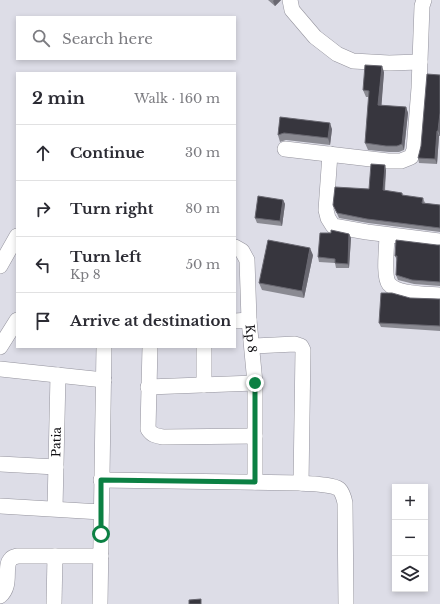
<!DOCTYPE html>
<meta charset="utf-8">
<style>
:root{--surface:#fff;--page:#f2f2f3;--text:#2b2b33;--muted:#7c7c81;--line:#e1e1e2}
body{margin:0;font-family:"Libre Baskerville",serif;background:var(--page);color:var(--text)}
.controls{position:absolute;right:12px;bottom:12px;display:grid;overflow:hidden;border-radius:0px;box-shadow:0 2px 6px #0003}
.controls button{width:36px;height:36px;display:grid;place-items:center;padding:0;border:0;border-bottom:1px solid var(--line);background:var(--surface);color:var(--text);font:20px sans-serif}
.stop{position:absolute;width:12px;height:12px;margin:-9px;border:3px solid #0b8043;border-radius:50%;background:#fff}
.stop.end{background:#0b8043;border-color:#fff;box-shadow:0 1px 4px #0008}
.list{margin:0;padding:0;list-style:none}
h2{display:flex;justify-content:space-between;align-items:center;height:52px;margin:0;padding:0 16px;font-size:17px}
h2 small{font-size:13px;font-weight:400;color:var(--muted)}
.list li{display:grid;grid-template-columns:26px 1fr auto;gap:12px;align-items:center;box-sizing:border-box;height:56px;padding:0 16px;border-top:1px solid var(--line)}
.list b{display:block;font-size:15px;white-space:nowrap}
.list p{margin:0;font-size:13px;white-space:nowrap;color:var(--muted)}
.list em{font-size:13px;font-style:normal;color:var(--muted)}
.icon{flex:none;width:22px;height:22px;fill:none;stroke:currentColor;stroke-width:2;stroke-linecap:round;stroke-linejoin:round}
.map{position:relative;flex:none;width:440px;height:604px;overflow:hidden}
.search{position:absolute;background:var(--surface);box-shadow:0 2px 6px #0003;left:16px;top:16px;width:220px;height:44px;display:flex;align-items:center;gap:10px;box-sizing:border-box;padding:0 14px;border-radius:0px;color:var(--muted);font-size:15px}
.panel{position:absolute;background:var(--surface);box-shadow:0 2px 6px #0003;left:16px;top:72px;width:220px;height:276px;border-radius:0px}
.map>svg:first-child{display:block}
</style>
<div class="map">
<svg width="440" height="604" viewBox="0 0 440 604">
<rect width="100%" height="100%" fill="#dddde7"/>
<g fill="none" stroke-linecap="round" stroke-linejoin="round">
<g stroke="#94939d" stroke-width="16">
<g id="minor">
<path d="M290,0L292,10L315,37L337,54L353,61L389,63L420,62"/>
<path d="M285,149L388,161H401L411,157L414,150L419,88L422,6L424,0"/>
<path d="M330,154L326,210L328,218L333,226L367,232L440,241"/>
<path d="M387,235C387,246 383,276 389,284C398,295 427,294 440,295"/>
<path id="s1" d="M235,247L242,251L247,260L249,320L255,383V482"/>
<path d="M0,266L17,236"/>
<path d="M235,321L249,320"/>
<path d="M252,346L295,344L301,346L303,350L301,483"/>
<path d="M0,347L17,320"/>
<path d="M150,347L148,429C152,435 156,436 163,437L255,436"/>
<path d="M0,369L104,380"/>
<path d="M204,385V347"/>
<path d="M148,387L255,383"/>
<path d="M0,464L56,467"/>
<path d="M101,480L301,483C310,484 332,484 339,489C343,493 344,498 345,503L346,604"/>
<path d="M0,506L101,512"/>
<path id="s2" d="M55,508L58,375"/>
<path d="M0,596C13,585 3,566 11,559C12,557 15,557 17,556H101"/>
<path d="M54,604L55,556"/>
<path d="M100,604L104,347"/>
</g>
</g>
<use href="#minor" stroke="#fff" stroke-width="15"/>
</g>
<path fill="#8a8a92" d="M268,0H281L275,6Z
M384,72L381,106L406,107L408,113L404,150L399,152H389L368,150L365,143L369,97H366L363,90Z
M440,75V136H439L437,164L419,163L418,158Z
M280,117L332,129L330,145L286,140L280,142L278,135Z
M386,170L385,191L402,193L403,196L423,198L425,203L440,205V232L368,223L339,218L333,205L369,189Z
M283,200L285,204L282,226L257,223L255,218Z
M331,233L349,234L351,238L349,268H336L335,263L319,262L318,257Z
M440,245V286L414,284L398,280L396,275L397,260L395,256Z
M313,255L304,298L262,290L259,283Z
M410,298L438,299H440V331L381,327L379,323Z"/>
<path fill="#696871" d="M274,0H281L275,6L273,1Z
M382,66L384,72L381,112L378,105Z
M406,107L408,113L404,150L402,144Z
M440,113V136L438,131Z
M330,123L332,129L330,145L328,138Z
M437,131L439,136L437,164L435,159Z
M385,165L386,170L384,195L383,190Z
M283,200L285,204L282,226L280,221Z
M349,234L351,238L349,268L348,264Z
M310,248L313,255L304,298L302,291Z"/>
<path fill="#37363e" stroke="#696871" d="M365,65L382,66L378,105L406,107L402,144L397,146H386L365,143L369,91L363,90Z
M427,74L440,75V113L438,131H437L435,159L418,158L421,146Z
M280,117L330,123L328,138L284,133L278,135Z
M371,164L385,165L383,190L402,193V195L423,198L422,203L440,205V228L367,219L337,213L333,205L335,187L369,189Z
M258,196L283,200L280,221L255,218Z
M331,230L349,234L348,264L335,263V259L318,257L320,233H331Z
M268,240L310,248L302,291L259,283Z
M396,240L437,245H440V282L412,280L396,275L397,256H395Z
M381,293H392L410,298L438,299H440V326L379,323Z
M201,599V604H189V600Z"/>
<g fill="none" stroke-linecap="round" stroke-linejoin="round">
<path stroke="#0b8043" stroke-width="5" d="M101,534V480L255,482V383"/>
</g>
<g text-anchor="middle" stroke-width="4" stroke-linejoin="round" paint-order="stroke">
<g font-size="12" fill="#100f13" stroke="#fff">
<text dy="4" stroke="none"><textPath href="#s1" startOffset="97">Kp 8</textPath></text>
<text dy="4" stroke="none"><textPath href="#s2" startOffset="66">Patia</textPath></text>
</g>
</g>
</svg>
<div class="controls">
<button>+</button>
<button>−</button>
<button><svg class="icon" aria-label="layers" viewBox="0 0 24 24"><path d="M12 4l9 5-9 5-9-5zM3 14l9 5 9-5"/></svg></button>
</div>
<div class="stop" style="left:101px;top:534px"></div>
<div class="stop end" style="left:255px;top:383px"></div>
<div class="search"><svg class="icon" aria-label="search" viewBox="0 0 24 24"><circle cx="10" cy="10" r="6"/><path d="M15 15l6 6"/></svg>Search here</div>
<section class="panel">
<h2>2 min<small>Walk · 160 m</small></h2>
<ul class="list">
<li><svg class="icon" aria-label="ahead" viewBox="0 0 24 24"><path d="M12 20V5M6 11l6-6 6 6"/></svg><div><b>Continue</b></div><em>30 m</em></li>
<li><svg class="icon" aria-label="right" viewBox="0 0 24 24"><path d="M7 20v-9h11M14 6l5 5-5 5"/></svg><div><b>Turn right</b></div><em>80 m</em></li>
<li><svg class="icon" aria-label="left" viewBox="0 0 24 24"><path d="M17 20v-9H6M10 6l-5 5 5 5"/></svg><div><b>Turn left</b><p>Kp 8</p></div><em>50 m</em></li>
<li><svg class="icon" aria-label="arrive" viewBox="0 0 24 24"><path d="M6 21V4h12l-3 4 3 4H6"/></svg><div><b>Arrive at destination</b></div></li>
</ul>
</section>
</div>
